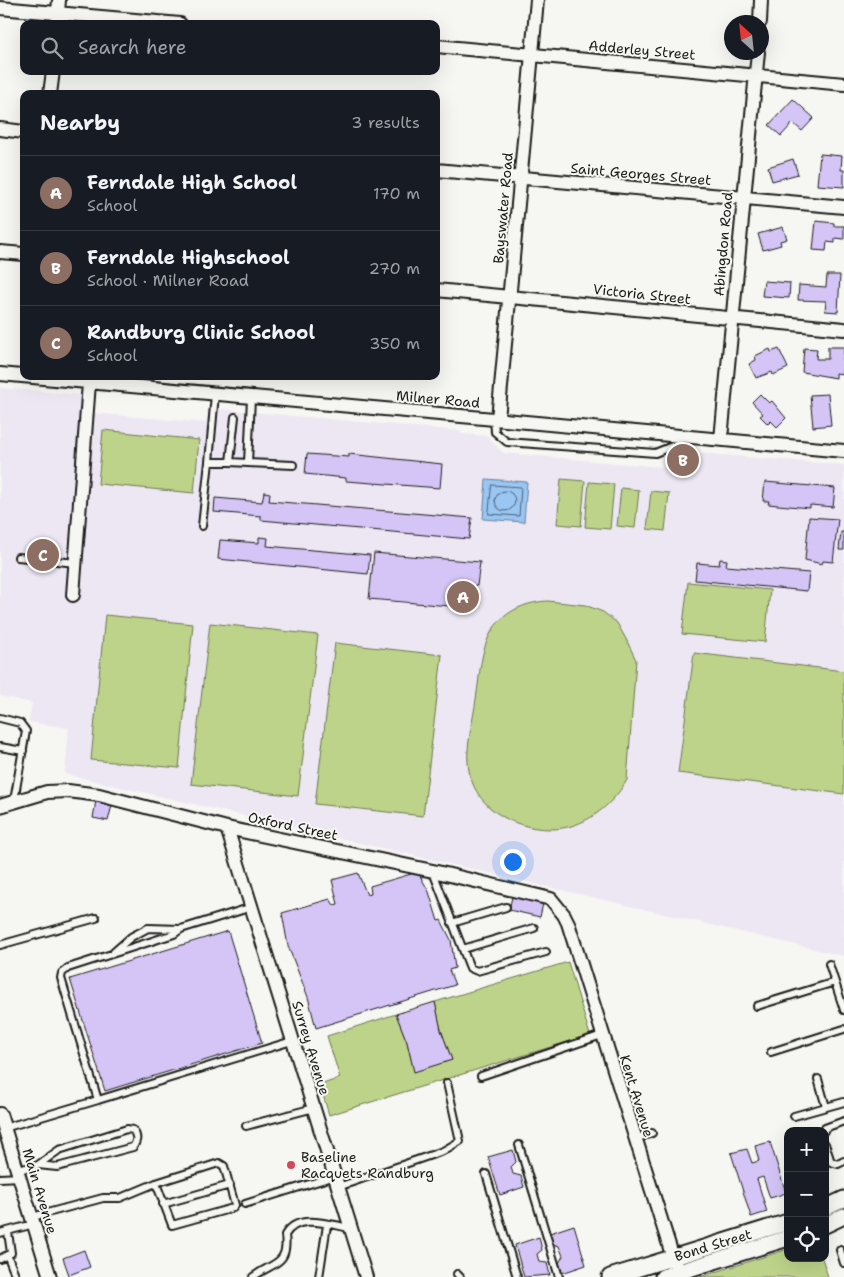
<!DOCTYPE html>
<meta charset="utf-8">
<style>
:root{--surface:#171b24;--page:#20242c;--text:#f1f3f6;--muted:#9ea1a6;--line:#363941;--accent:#db2777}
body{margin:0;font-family:"Shantell Sans",sans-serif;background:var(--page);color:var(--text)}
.controls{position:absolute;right:15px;bottom:15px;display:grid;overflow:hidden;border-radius:10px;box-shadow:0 5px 20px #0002}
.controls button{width:45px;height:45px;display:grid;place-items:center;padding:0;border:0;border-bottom:1px solid var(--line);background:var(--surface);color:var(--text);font:25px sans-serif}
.compass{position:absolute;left:724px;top:15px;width:45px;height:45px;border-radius:50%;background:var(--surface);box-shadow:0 5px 20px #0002;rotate:333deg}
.you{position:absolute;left:512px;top:861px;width:18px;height:18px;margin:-12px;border:4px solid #fff;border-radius:50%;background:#1a73e8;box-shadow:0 0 0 8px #1a73e833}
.badge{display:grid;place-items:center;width:32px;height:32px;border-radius:50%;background:var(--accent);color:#fff;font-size:16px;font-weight:700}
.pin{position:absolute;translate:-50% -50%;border:2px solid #fff;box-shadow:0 1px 5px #0006}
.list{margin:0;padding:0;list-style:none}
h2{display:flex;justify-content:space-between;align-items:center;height:65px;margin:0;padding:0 20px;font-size:21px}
h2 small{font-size:16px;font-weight:400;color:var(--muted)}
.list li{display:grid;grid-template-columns:32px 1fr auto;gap:15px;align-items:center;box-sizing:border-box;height:75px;padding:0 20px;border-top:1px solid var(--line)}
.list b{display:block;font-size:19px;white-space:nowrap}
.list p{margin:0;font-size:16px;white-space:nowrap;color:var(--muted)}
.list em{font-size:16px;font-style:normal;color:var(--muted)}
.icon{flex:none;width:28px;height:28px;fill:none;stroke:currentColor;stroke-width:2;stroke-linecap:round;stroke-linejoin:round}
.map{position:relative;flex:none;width:844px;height:1277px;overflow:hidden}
.search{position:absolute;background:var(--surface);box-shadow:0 5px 20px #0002;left:20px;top:20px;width:420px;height:55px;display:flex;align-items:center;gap:12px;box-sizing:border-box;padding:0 18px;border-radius:10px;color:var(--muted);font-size:19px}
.panel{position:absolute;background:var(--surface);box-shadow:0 5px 20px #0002;left:20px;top:90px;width:420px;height:290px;border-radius:10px}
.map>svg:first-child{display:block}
</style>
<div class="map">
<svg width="844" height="1277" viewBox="0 0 844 1277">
<rect width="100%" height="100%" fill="#f6f6f2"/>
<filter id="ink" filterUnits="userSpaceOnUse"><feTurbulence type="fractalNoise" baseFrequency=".02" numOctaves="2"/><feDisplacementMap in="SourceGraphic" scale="10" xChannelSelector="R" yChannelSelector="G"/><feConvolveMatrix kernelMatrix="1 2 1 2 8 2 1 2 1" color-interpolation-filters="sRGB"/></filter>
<g filter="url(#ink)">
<path fill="#ece7f3" d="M0,388L82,395L81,412L206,423L208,408L460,431L462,434L487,436L503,453L672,468L686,452L844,465V956L65,774L69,728L29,722L32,703L0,696Z"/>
<path fill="#bdd389" stroke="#6c7852" d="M103,430L199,440L194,493L98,484Z
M561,479L585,481L581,526L557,524Z
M589,482L614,484L610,529L585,527Z
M621,488L639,490L635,528L617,526Z
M651,491L669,493L665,531L647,529Z
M688,582L770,590L765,642L682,634Z
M548,601L585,605L603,612L617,623L626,639L636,660L627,780C611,807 583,829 551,829C511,829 471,806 468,763C466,744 474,717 476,699C480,675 480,649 493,629C506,610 527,602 548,601Z
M105,615L193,624L179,768L91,760Z
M210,623L318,635L298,796L191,784Z
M335,643L442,655L423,816L315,804Z
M694,653L844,671V794L678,773Z
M568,962L590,1035L329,1115L320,1085L340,1078L327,1036L396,1014L407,1042L414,1071L452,1060L441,1030L435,1002Z
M788,1249V1258H822L828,1277H700Z"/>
<path fill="#99c6f3" stroke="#67829d" d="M486,479L527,482L524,522L483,519Z"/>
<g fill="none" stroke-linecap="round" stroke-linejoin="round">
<path stroke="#4e6072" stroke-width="1" d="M492,485L521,487L519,516L489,514Z
M495 501a10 10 0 1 1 20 0a10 10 0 1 1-20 0Z"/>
</g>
<path fill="#d4c5f6" stroke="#1c1c1c" d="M793,99L814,118L802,131L793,123L781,136L769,125Z
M820,154L842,156L841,170H844V187L817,185Z
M793,159L798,174L772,181L768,167Z
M816,221L834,223V226H844V239L835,238V243L827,242L826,251L813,250Z
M783,227L787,239L780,241L781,245L763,250L758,234Z
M827,275H840L838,312L825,311L826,301L798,300L799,285L826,287Z
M764,281L790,283L789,298L762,296Z
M828,347H844L842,374L836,373V378L802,372L804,348L817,349L816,359H828Z
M770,349L771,352L779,349L788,368L773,375L772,372L756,378L749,364L756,360L755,356Z
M760,394L769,403L772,401L786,418L777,427L771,421L768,424L760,416L763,414L752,402Z
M828,394L831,425L813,427L810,395Z
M307,454L349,457V454L442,464L440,488L346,481V478L305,474Z
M765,482L835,488L833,507L810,505V508L768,504L769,501H763Z
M264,492L270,493L269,501L472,518L469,539L261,520V516L214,512L215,498L262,502Z
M809,517L838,519L833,562L823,561L822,564L805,560Z
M841,532H844V550H839Z
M259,537L268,538L267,546L370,555L368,574L218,559L220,540L259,543Z
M374,553L480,562L477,586L465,585L462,607L369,599Z
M720,559L727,560L726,566L809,573L807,591L695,580L697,563L719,565Z
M98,789L115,793L108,821L93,818Z
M418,872L429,892L438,921L441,920L451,940L455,968L449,970L455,985L316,1028L308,997L288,946L282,913L330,899L334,905L338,904L332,880L358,873L367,895L371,894L370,886Z
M515,884L546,890L540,917L509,910Z
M228,931L262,1043L105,1091L70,979Z
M435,1002L441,1030L452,1060L414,1072L407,1042L396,1014Z
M770,1142L786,1193L770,1198L763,1177L757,1179L767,1212L751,1217L731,1153L747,1149L752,1163L759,1161L755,1146Z
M513,1150L516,1162L511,1167L513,1174L521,1176L524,1187L500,1195L488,1157Z
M574,1225L586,1265L562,1273L559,1263L563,1256L559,1246L553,1244L550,1233Z
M539,1237L542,1250L537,1254L539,1262L547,1263L550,1275L524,1277L515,1245Z
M84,1250L90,1267L69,1275L63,1258Z"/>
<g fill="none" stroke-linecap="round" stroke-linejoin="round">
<g stroke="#1c1c1c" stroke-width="10">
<path id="service" d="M215,394L209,462H230
M251,398L248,463L293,465
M235,417L230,462L248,463
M494,419L495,432L507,442L655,453L675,445L684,437
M202,526L209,462
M18,557L76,563
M0,718L20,723L26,731L14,801
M0,747L23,751
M433,872L470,968L477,971L546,952
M452,923L506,907
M181,929L174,934L68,968L62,973L61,978L98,1100L292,1041
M0,945L96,918
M463,949L534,928
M114,952L131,937L148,928L181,929L252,907
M829,964L844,1010
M757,1006L835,982
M771,1052L844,1029
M481,1076L602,1035
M818,1079L826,1107
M794,1116L844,1102
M246,1126L314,1108
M4,1128L98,1100
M824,1131L825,1128L844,1121
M635,1139L652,1133
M825,1144L831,1162L838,1164L844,1161
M519,1145L559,1277
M18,1170L38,1165L57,1167L133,1147C137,1141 138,1137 133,1130L127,1129L59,1150L38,1165
M486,1174L517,1277
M0,1178L20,1177
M338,1187L443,1151L460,1141L447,1083
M163,1204L230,1185
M245,1204L335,1176
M32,1217L103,1198H120L156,1183L219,1163L224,1166L235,1205L233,1208L172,1225L156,1183
M0,1233L34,1224
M840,1250L844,1263
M8,1257L16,1277
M0,1259L11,1253L8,1232
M457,1274L460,1277
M253,1277C273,1262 289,1265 285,1235C298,1212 330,1225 351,1228
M319,1277L327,1225"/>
</g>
<g stroke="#1c1c1c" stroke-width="16">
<path id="minor" d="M0,8L180,24
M760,22L761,0
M57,24L59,0
M436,46L844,84
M50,94L53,71
M0,129L24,132
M436,170L844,207
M0,252L24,254
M436,290L844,329
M0,374L844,451
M498,419L537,0
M721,439L758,52
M73,595L89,383
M0,806L47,792L68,791L99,795L227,828L433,871L551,899L564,915L568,923L679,1277
M227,828L366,1277
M0,1114L50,1277"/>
</g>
<g stroke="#1c1c1c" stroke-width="19">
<path id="tertiary" d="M825,1208L844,1199
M825,1225L844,1216
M610,1277L788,1222
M663,1277L788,1238"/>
</g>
<use href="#service" stroke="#f6f6f2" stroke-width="6"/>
<use href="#minor" stroke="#f6f6f2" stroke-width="12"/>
<use href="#tertiary" stroke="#f6f6f2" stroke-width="15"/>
</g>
</g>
<circle fill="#d1495b" stroke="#f6f6f2" stroke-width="2" cx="291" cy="1165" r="5"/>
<g text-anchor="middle" stroke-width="4" stroke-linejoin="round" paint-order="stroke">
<g font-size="14" fill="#1c1c1c" stroke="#f6f6f2">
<text transform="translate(642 50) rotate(5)" y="5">Adderley Street</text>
<text transform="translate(641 174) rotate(5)" y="5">Saint Georges Street</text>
<text transform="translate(503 208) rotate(-85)" y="5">Bayswater Road</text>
<text transform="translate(723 244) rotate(-85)" y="5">Abingdon Road</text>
<text transform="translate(642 294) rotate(6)" y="5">Victoria Street</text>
<text transform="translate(438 399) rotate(5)" y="5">Milner Road</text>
<text transform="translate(293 826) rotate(12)" y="5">Oxford Street</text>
<text transform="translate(311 1048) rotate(73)" y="5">Surrey Avenue</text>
<text transform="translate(637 1096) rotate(73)" y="5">Kent Avenue</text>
<text transform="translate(40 1191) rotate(73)" y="5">Main Avenue</text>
<text transform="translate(713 1245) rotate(-17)" y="5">Bond Street</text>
</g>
<g font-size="14" fill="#1c1c1c" stroke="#f6f6f2" text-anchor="start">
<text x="301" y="1162">Baseline<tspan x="301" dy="16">Racquets Randburg</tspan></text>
</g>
</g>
</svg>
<div class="controls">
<button>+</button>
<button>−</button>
<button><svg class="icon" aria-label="locate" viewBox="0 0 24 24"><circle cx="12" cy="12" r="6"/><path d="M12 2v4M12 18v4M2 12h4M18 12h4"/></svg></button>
</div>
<svg class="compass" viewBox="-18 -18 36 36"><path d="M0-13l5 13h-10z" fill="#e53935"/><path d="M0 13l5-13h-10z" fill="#9ea1a6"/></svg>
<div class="you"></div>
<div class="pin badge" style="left:463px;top:597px;background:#8d6e63">A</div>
<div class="pin badge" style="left:683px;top:460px;background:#8d6e63">B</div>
<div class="pin badge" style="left:43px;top:555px;background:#8d6e63">C</div>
<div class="search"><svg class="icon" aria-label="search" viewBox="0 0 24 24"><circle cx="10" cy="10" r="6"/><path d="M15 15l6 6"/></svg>Search here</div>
<section class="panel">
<h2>Nearby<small>3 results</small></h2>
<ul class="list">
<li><span class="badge" style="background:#8d6e63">A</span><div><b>Ferndale High School</b><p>School</p></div><em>170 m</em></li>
<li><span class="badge" style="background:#8d6e63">B</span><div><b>Ferndale Highschool</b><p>School · Milner Road</p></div><em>270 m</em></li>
<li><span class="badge" style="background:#8d6e63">C</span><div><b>Randburg Clinic School</b><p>School</p></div><em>350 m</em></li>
</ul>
</section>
</div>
